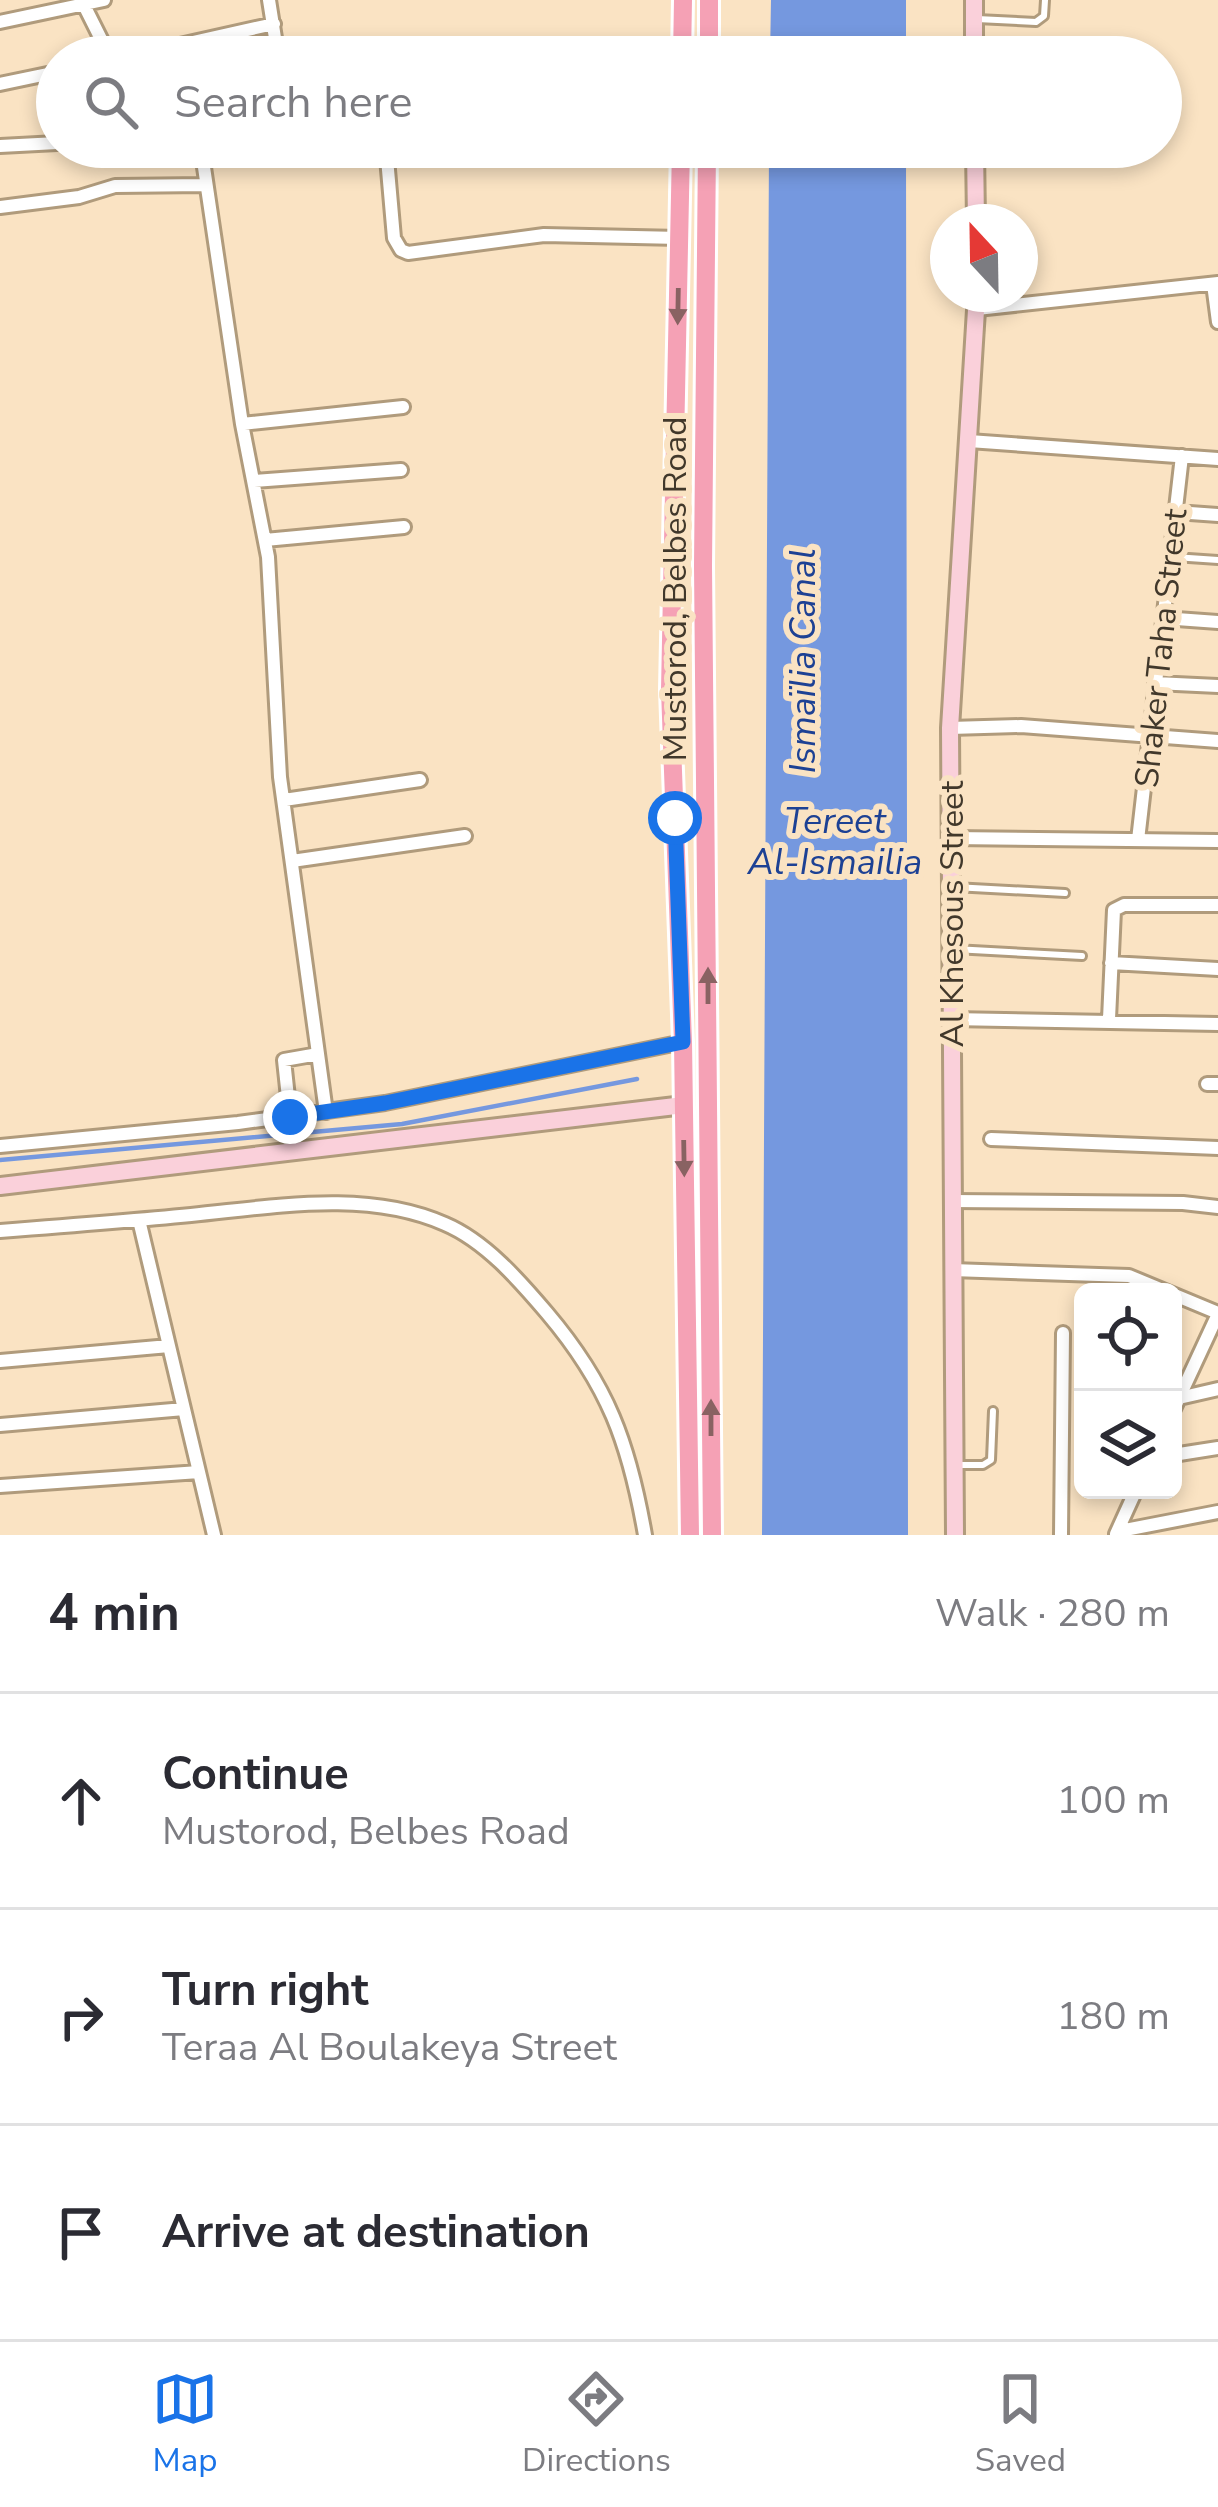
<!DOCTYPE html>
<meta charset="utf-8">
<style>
:root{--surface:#fff;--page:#f7f7f7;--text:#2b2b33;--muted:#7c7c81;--line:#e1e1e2;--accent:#1a73e8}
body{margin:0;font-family:"Nunito Sans",sans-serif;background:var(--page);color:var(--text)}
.controls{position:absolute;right:36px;bottom:36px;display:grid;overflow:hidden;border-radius:18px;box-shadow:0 6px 18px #0003}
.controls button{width:108px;height:108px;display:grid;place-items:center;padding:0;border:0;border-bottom:3px solid var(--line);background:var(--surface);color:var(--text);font:60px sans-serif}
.compass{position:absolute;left:930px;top:204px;width:108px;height:108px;border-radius:50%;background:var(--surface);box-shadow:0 6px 18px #0003;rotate:338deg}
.stop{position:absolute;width:36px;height:36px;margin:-27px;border:9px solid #1a73e8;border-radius:50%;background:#fff}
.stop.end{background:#1a73e8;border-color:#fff;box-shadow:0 3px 12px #0008}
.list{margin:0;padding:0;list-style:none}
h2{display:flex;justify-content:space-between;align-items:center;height:156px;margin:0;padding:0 48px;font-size:51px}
h2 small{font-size:39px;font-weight:400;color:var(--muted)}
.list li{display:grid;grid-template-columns:78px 1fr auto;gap:36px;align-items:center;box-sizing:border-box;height:216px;padding:0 48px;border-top:3px solid var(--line)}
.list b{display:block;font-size:45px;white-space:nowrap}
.list p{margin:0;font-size:39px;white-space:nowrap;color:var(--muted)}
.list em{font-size:39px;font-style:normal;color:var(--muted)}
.icon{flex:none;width:66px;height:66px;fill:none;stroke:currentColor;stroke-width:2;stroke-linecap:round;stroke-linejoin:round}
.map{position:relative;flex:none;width:1218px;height:1535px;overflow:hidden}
.search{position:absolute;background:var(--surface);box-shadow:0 6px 18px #0003;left:36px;right:36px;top:36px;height:132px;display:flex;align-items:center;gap:30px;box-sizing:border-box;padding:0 42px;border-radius:66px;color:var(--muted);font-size:45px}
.sheet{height:804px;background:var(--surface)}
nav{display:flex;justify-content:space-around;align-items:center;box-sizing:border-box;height:168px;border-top:3px solid var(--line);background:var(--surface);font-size:33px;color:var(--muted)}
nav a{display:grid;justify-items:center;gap:6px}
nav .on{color:var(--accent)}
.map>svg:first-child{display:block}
</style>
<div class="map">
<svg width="1218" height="1535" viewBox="0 0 1218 1535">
<rect width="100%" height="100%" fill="#fae3c3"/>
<path fill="#7598df" d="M771,0H906V57H770Z
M769,147H906L908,1535H762Z"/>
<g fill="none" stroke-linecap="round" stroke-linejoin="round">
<path stroke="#7598df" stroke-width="4.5" d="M0,1160L402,1124L637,1079"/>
<g stroke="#b09b7c" stroke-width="12">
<path id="service" d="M977,19L1036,22L1044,16L1045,0
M1174,557L1218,560
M954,887L1065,893
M954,949L1082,956
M958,1465H983L991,1460L993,1411"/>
</g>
<g stroke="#b09b7c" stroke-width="18">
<path id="minor" d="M269,0L278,57
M82,1L110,57
M0,22L104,0
M126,57L274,24
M0,84L57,72
M0,146L57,143
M201,147L242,424L268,557L280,777L326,1112
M386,147L394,238L401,250L408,253L544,235L680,238
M0,207L79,197L115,186L205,185
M1213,284L1218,322
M977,309L1218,283
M242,424L403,407
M969,441L1218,459
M254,481L401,470
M1176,512L1218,515
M265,540L404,527
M1163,618L1218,622
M1155,683L1218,686
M950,728L1021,726L1218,741
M284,800L420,780
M951,838L1218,841
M1138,840L1182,456
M292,861L465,836
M1111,963L1218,969
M951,1019L1218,1024
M1109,1019L1114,910L1124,905H1218
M1207,1084H1218
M290,1116L284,1060L318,1054
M991,1139L1218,1148
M0,1146L238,1123L385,1103L683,1042
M951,1201L1183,1203L1218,1207
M139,1220L214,1535
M0,1231C64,1226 128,1221 191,1215C273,1207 366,1189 445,1224C485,1241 519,1280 547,1313C608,1385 629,1443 645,1535
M952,1270L1129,1276L1218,1313
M0,1361L169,1346
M1179,1398L1218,1389
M1173,1411L1218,1314
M0,1425L184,1409
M1173,1455L1218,1448
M0,1486L199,1472
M1120,1531L1218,1512
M1116,1534L1136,1490
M1061,1535L1063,1333"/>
</g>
<g stroke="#b09b7c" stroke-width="22">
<path id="secondary" d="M974,0V57
M975,147L976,222
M0,1186L684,1105
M955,1535L950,728L977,294"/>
</g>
<g stroke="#fff" stroke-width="24">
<path id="primary" d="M682,57L683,0
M709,57V0
M681,147L670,690L683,1042L690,1535
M707,147L703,566L712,1535"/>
</g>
<use href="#service" stroke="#fff" stroke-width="6"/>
<use href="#minor" stroke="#fff" stroke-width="12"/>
<use href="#secondary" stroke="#fad0da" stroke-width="16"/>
<use href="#primary" stroke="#f5a1b5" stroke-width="18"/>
</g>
<defs><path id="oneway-solid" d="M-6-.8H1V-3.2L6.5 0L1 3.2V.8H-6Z" transform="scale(3)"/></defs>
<g fill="#896262">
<use href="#oneway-solid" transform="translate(678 306) rotate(91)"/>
<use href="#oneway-solid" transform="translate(708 986) rotate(-90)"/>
<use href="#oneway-solid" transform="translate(684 1158) rotate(89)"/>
<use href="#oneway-solid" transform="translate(711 1418) rotate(-90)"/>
</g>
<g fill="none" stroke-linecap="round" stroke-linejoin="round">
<path stroke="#1a73e8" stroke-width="15" d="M290,1117L385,1103L683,1042L675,818"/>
</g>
<g text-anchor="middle" stroke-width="12" stroke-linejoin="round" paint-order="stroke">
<g font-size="33" fill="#41382b" stroke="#fae3c3">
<text transform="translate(674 589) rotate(-90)" y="12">Mustorod, Belbes Road</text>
<text transform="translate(1160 648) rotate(-84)" y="12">Shaker Taha Street</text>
<text transform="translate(951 914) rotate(-90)" y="12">Al Khesous Street</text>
</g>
<g font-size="36" font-style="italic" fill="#1d4194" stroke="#fae3c3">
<text transform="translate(802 661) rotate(-90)" y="13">Ismaïlia Canal</text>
<text x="835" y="833">Tereet<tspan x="835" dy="41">Al-Ismailia</tspan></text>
</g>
</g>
</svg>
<div class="controls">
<button><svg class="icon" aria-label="locate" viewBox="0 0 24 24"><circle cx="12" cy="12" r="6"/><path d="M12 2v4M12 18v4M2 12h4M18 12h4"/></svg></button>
<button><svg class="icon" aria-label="layers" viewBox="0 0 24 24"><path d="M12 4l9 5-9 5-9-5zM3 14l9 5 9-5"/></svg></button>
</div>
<svg class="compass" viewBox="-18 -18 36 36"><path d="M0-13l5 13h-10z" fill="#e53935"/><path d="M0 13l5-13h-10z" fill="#7c7c81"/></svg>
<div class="stop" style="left:675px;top:818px"></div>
<div class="stop end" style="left:290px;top:1117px"></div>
<div class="search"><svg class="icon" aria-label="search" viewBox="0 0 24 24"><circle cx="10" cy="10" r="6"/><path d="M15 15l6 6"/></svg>Search here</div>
</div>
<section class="sheet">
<h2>4 min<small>Walk · 280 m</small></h2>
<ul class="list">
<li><svg class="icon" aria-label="ahead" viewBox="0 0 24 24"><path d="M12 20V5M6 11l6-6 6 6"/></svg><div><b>Continue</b><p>Mustorod, Belbes Road</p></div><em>100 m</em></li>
<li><svg class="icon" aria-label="right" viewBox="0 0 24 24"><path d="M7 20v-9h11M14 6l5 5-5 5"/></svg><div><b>Turn right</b><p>Teraa Al Boulakeya Street</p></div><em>180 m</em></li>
<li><svg class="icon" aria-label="arrive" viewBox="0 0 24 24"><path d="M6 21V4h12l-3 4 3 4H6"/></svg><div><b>Arrive at destination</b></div></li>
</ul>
</section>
<nav>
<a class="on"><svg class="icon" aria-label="map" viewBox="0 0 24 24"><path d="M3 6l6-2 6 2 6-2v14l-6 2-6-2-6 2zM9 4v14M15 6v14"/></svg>Map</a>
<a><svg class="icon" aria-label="directions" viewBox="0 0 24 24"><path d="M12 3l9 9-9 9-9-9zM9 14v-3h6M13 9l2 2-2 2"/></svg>Directions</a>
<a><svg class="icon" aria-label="saved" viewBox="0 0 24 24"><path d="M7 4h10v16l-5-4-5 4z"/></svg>Saved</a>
</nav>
